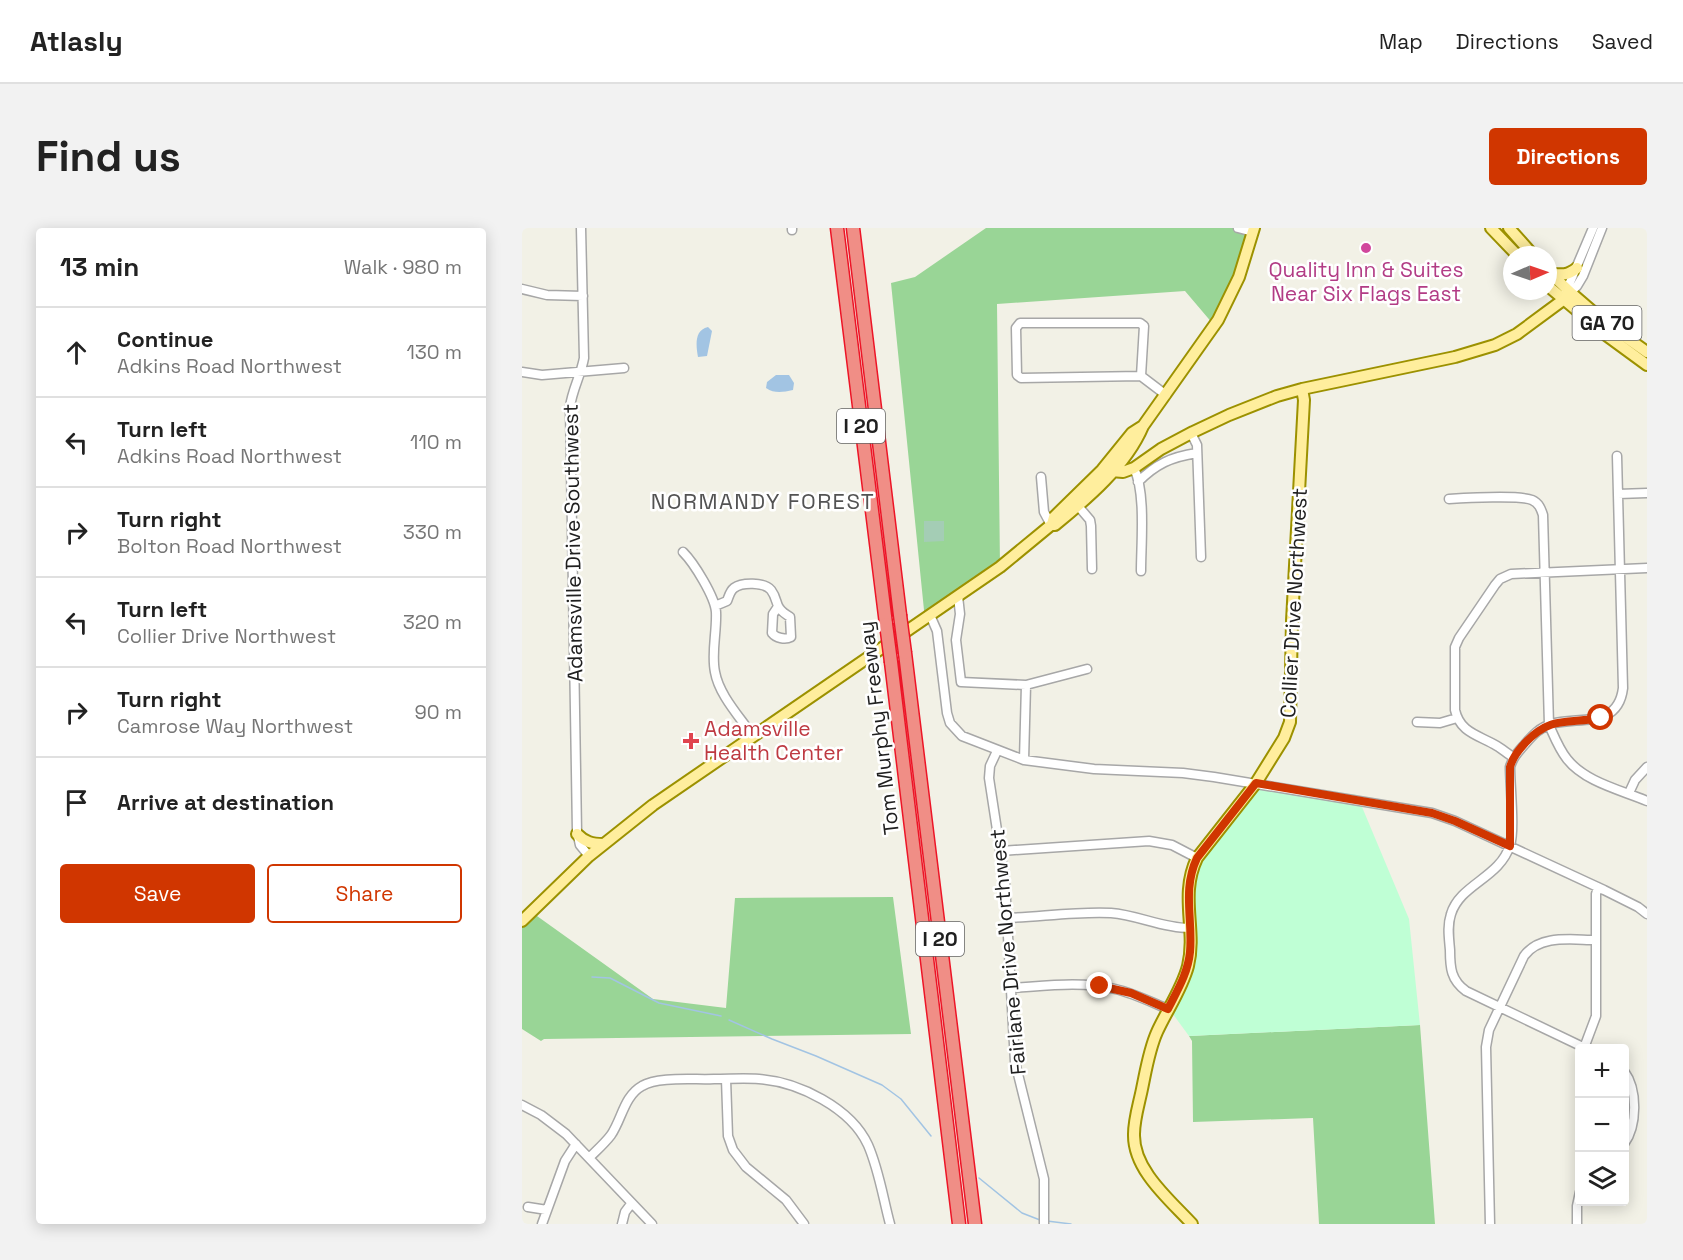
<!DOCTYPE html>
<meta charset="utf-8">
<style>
:root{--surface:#fff;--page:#f2f2f2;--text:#222;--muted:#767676;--line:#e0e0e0;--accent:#d03600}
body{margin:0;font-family:"Space Grotesk",sans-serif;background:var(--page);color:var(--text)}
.controls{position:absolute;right:18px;bottom:18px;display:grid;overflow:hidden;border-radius:6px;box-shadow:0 3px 15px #0003}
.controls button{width:54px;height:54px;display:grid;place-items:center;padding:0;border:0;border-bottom:2px solid var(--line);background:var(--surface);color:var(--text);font:30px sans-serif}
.compass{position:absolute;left:981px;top:18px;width:54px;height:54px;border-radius:50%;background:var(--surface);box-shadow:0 3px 15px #0003;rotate:88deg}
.stop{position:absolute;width:18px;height:18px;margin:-14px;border:4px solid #d03600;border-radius:50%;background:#fff}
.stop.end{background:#d03600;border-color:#fff;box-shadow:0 2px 6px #0008}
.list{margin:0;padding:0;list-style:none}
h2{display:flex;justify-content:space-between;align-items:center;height:78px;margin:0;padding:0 24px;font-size:26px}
h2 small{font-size:20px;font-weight:400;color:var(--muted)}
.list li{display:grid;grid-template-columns:39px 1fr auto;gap:18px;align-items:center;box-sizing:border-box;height:90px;padding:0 24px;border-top:2px solid var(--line)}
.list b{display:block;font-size:22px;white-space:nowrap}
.list p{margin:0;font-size:20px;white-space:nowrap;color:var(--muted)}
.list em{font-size:20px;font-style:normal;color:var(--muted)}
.actions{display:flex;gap:12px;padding:18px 24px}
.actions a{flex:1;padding:14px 0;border:2px solid var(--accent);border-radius:6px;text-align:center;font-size:21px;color:var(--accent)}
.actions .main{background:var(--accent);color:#fff}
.icon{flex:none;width:33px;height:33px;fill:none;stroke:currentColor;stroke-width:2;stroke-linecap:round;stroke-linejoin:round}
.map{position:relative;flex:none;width:1125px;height:996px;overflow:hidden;border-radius:6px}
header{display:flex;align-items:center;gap:36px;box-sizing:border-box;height:84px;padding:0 30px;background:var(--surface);border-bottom:2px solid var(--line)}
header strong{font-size:28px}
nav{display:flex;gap:33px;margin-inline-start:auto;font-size:21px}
.intro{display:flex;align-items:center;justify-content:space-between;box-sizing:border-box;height:144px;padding:0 36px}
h1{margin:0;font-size:42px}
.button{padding:15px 27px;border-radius:6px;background:var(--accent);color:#fff;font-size:21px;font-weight:700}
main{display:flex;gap:36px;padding:0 36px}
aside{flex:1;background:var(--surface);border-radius:6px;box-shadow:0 3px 15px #0003}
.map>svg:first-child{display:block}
</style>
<header>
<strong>Atlasly</strong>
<nav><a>Map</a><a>Directions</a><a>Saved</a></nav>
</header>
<div class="intro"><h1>Find us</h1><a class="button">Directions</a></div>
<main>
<aside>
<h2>13 min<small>Walk · 980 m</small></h2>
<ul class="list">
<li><svg class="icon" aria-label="ahead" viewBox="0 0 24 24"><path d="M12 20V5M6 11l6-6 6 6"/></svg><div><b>Continue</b><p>Adkins Road Northwest</p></div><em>130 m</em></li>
<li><svg class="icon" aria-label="left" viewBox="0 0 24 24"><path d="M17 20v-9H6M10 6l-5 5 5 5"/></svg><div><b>Turn left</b><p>Adkins Road Northwest</p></div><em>110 m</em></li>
<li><svg class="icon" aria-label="right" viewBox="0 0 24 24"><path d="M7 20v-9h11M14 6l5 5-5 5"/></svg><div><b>Turn right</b><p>Bolton Road Northwest</p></div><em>330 m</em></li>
<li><svg class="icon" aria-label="left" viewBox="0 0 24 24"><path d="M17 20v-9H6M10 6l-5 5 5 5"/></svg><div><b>Turn left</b><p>Collier Drive Northwest</p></div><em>320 m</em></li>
<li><svg class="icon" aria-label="right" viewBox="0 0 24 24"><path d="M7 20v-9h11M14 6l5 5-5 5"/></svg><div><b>Turn right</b><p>Camrose Way Northwest</p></div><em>90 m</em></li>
<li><svg class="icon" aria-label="arrive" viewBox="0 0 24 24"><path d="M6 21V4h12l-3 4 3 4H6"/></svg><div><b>Arrive at destination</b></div></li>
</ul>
<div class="actions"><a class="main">Save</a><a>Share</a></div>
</aside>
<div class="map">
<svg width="1125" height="996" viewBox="0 0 1125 996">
<rect width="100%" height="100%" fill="#f2f1e6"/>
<path fill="#99d596" d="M464,0H730L697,103L663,63L475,76L478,339L403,392L369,55L393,49Z
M371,669L389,806L22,811L19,813L0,801V690L8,683L131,771L204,780L213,670Z
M898,797L913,996H797L791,890L671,894L670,813L667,808Z"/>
<path fill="#a4cdb5" d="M402,293H422V313L402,314Z"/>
<path fill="#bfffd5" d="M726,554L835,567L887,691L898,797L667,808L645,778L667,726L669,630Z"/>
<path fill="#a2c4e3" d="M186,99L190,103L185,128L176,129C174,118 172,102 186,99Z
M254,147H267L272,155L271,162C261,164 253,166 244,160L245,154Z"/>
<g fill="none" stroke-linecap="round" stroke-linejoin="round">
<path stroke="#a2c4e3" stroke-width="1.5" d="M70,749L88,750L137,775L199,788
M207,792L250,811L294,828L360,857L379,871L409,908
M457,950L500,985L518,992
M525,993L549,996"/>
<g stroke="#a7a7a7" stroke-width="11">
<path id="minor" d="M59,0L62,130C59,147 50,162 48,179L55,604L58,617L67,628
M716,0L731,4
M270,2V0
M0,61L25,67L61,68
M1043,66L1071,0
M1045,68L1055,58L1061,48L1080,0
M0,144L20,147L102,140
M619,148L622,98L618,95H498L494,100L495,147L499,150L619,148L644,167
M669,205L675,217L679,329
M612,240C624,265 619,315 619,343
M519,249L522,284L529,297
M616,254C634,236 649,229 675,225
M1096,266L1125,265
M927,271C943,270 999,267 1010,272C1017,275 1019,281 1021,287L1027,497C1032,508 1037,521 1045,531C1063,554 1099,562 1125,573
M556,278L568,292L569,298L570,341
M161,324C172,335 193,369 194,384C195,404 189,425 193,444C197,467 218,489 230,507
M436,368L438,386L434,412L439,454L504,457L565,441
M193,378L205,373C207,368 208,363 212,360C220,354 242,354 249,362C258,374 250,378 268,389L269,409C263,412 254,410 250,405L251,386L255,380
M408,387L415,403L425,485L428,495L440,508L502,532L572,541L661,545L692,549L910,585L933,593L1082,662L1116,679L1125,686
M895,494L918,495L935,490
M475,523L468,538L467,550L483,654L493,834L522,951V996
M991,529C986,526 980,521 975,518C957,507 938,505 933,482V419L937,410L973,357L978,351L989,346L1125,340
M502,532L504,457
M1107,565L1113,552L1125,539
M479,623L627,613L650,617L675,630
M485,690C517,689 557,683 589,685C616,687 640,700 667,700
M489,760C523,758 559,753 593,761C611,765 629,774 646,781
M1062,820L1074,788V666L1076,659
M1063,820L944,763C929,752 928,740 928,722C927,710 925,698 929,686C938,656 978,650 988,617C993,603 988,557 988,539C991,529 996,524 1003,516C1011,507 1017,500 1029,496C1057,488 1096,501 1101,460L1095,228
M1102,843C1116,862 1115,898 1102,916
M204,851L206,908L211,922L224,939L264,972L282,996
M0,877L19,887L44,906L130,996
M67,930C74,923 83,915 89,907C100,891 102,868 120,858C136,848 173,852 192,851C207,851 222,850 237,851C277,854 329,880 346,917C357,942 361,970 368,996
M6,979L25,982
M20,996L43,933L54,916
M100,996L103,984L109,976
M968,996L964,819L967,802L1002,728C1018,706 1050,712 1074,712
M1055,996V978L1058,964"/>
</g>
<g stroke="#9c9100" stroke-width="14">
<path id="major" d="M969,0L995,27
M987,0L1011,27
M1026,43C1056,73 1089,100 1125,124
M1028,45C1040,47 1045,48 1055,40
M1026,58L1084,107L1125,137
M589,243L601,244L612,240L639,221L671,204L707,187L755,168L780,161L933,129L973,117L995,106L1041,72
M530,296L532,289L580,242L610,205L621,198
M55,606C63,614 70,616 81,616
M0,693L67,628L131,577L478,339L529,297H533C566,270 604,238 621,198L696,92L717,49L732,0
M670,996C648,972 611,942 612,906C612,891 617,876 620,861C624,842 627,822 635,804C645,782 660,761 666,738C675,701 657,668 675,630L734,555L762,510L768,494L770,393L782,172L780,161"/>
</g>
<g stroke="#ed1527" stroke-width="15">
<path id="highway" d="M315,0L364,396
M331,0L378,387
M383,425L453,996
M369,434L437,996"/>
</g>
<use href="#minor" stroke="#fff" stroke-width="8"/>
<use href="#major" stroke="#ffee9d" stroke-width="10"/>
<use href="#highway" stroke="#f08e86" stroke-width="12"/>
<g stroke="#ed1527" stroke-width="15" stroke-linecap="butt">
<path id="highway-bridge" d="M378,387L383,425
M364,396L369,434"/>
</g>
<use href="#highway-bridge" stroke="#f08e86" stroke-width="12"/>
</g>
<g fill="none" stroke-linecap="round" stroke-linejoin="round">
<path stroke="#d03600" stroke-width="8" d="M578,758L609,765L646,781C655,763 666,745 668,724C671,691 660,662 675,630L734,555L910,585L933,593L988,618V539C991,529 996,523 1003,515C1029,487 1046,496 1079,490"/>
</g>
<circle fill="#d1479c" stroke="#fff" stroke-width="2" cx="844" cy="20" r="6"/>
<path fill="#e0444e" stroke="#fff" stroke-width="2" d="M166 504h6v6h6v6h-6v6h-6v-6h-6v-6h6z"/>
<g text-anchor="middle" stroke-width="5" stroke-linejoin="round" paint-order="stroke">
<g fill="#fff" stroke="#636363" stroke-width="1.5">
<rect x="1050.5" y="78" width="69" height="34" rx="4.5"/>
<rect x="315" y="181" width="48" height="34" rx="4.5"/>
<rect x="394" y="694" width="48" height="34" rx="4.5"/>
</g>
<g font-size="20" font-weight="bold" fill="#202020">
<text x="1085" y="102">GA 70</text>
<text x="339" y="205">I 20</text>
<text x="418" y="718">I 20</text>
</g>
<g font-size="21" fill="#b23c85" stroke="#fff">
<text x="844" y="49">Quality Inn &amp; Suites<tspan x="844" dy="24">Near Six Flags East</tspan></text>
</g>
<g font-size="21" fill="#202020" stroke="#fff">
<text transform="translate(51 315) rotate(-91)" y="7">Adamsville Drive Southwest</text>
<text transform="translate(772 375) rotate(-87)" y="7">Collier Drive Northwest</text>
<text transform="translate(357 500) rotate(-97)" y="7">Tom Murphy Freeway</text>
<text transform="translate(486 724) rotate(-95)" y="7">Fairlane Drive Northwest</text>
</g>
<g font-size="21" fill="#be3a42" stroke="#fff" text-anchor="start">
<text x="182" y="508">Adamsville<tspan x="182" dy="24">Health Center</tspan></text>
</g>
<g font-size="22" letter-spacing="1.5" fill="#535353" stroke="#fff">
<text x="241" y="281">NORMANDY FOREST</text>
</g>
</g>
</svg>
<div class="controls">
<button>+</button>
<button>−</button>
<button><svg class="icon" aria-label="layers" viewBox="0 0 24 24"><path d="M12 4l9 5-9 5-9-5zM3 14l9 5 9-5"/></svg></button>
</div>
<svg class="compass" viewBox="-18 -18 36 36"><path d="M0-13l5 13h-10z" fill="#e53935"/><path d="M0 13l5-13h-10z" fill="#767676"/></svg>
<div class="stop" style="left:1079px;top:490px"></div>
<div class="stop end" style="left:578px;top:758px"></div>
</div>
</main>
